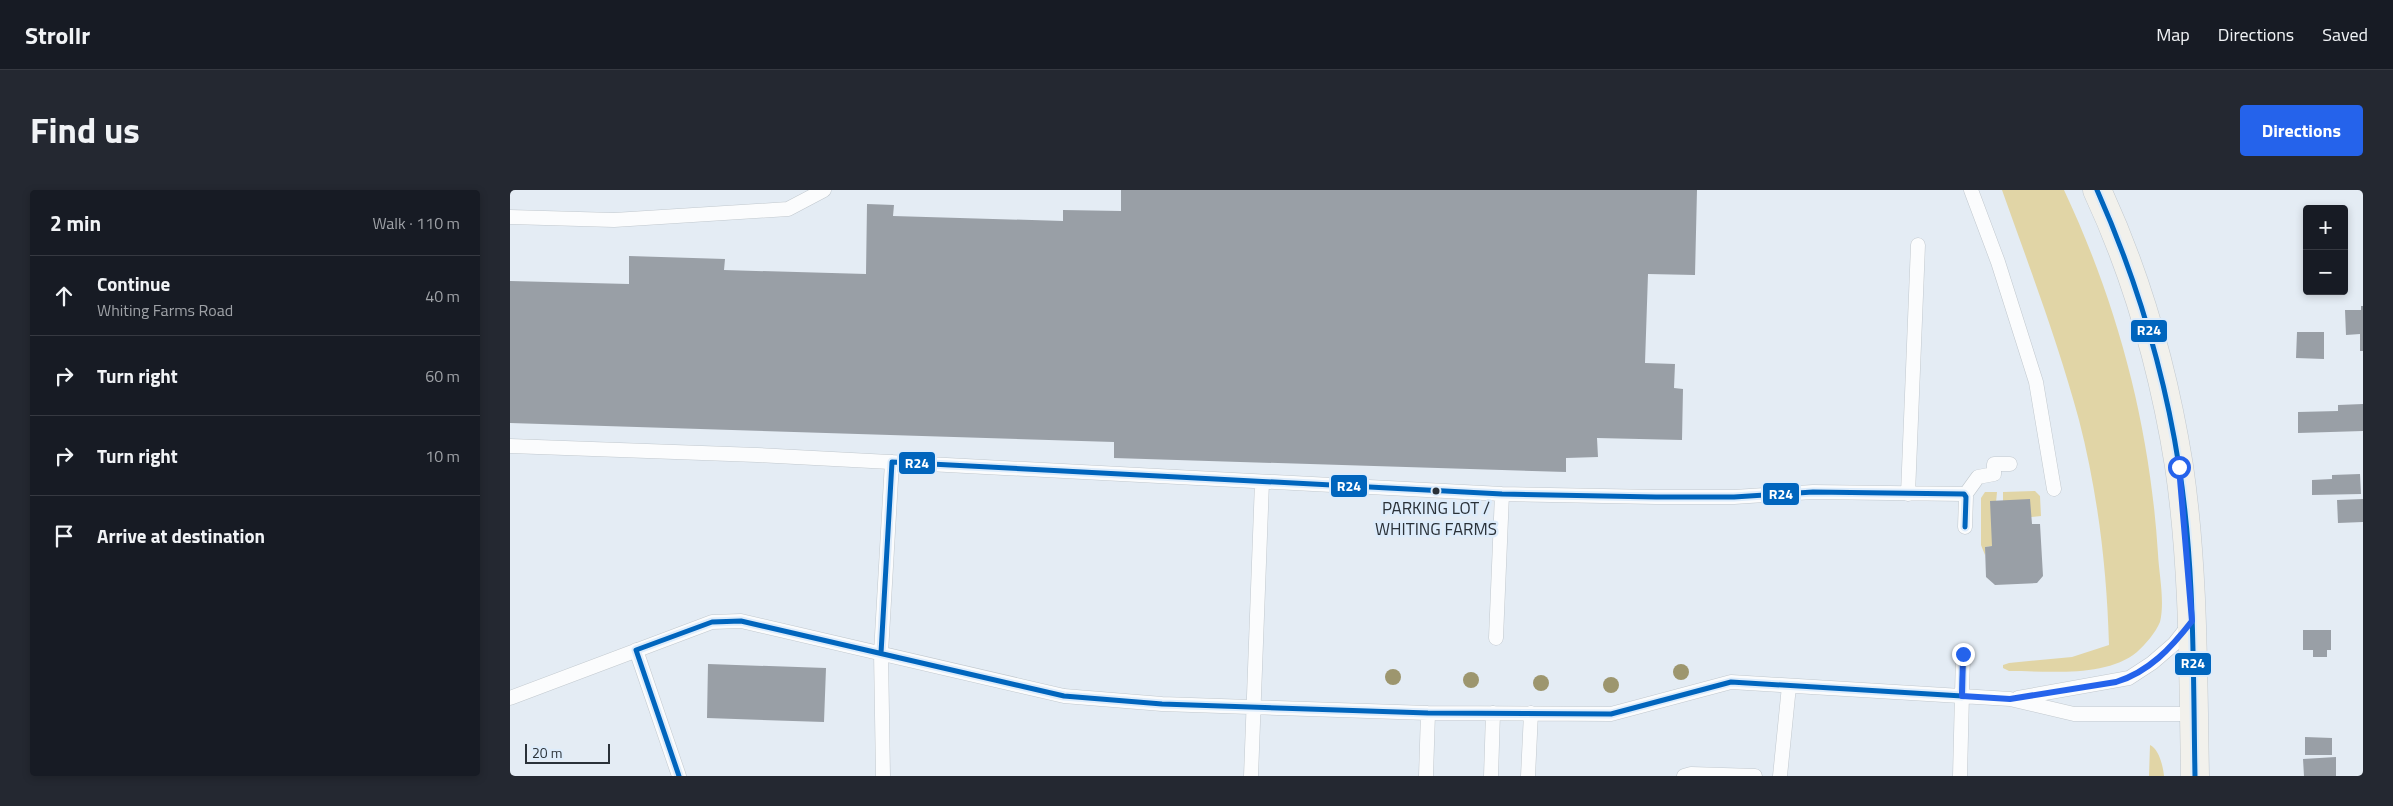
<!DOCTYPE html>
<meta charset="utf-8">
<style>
:root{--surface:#171b24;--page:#242831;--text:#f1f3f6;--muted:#9ea1a6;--line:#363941;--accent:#2563eb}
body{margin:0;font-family:"Titillium Web",sans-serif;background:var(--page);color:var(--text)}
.controls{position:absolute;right:15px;top:15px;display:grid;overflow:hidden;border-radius:5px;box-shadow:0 2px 8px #0003}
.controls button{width:45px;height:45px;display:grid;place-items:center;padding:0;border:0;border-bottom:1px solid var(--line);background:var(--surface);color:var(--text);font:25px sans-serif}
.scale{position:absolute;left:15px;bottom:12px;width:85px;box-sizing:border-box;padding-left:5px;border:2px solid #2a3138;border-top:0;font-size:14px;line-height:18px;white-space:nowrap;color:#2a3138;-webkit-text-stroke:4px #ddecfb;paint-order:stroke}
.stop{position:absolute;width:15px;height:15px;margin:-11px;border:4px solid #2563eb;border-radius:50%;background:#fff}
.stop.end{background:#2563eb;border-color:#fff;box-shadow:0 1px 5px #0008}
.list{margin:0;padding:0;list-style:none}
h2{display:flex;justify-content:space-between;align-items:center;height:65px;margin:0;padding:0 20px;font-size:21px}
h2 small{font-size:16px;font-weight:400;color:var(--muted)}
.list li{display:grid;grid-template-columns:32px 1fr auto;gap:15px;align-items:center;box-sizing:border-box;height:80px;padding:0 20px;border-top:1px solid var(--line)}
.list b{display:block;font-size:19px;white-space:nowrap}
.list p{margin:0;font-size:16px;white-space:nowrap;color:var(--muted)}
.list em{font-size:16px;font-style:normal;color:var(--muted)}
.icon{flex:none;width:28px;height:28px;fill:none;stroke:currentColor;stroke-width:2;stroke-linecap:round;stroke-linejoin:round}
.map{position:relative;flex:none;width:1853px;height:586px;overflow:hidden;border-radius:5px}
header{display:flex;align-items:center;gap:30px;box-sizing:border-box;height:70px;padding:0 25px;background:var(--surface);border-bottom:1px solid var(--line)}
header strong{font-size:24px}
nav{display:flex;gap:28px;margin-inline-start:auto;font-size:18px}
.intro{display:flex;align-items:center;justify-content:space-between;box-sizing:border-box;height:120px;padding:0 30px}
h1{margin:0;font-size:35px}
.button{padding:12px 22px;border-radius:5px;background:var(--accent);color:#fff;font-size:18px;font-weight:700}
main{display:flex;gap:30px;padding:0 30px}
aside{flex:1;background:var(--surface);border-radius:5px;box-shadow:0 2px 8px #0003}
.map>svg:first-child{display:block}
</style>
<header>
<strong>Strollr</strong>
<nav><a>Map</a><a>Directions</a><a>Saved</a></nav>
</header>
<div class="intro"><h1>Find us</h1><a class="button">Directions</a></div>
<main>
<aside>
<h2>2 min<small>Walk · 110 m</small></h2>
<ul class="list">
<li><svg class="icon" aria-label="ahead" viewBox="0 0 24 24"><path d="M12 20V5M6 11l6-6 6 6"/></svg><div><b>Continue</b><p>Whiting Farms Road</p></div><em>40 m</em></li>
<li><svg class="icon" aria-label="right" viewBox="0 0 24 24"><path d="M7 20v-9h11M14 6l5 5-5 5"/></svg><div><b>Turn right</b></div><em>60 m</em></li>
<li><svg class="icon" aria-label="right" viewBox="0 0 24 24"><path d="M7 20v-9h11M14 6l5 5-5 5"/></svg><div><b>Turn right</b></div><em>10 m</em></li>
<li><svg class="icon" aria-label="arrive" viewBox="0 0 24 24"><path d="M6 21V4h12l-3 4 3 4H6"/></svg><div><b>Arrive at destination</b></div></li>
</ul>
</aside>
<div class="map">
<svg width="1853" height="586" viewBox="0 0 1853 586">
<rect width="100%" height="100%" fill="#e4ecf4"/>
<path fill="#e1d5a6" d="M1492,0H1554C1608,115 1640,236 1648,364C1649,384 1655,411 1650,432C1646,442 1635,455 1627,462C1596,488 1537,481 1499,481L1493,478V475L1499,473L1562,467L1599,455C1597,380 1588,304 1569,230C1548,152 1519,76 1492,0Z
M1525,301L1530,306L1531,326L1521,327L1493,311V302Z
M1475,302H1487L1482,356L1475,357V365L1471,355V308Z
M1640,555C1649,559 1653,576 1654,586H1639Z"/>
<path fill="#999fa6" d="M611,0H1187L1185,85L1138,84L1135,173L1165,174L1164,198L1173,199L1172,250L1087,248L1088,267L1056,268V282L604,268V252L0,233V91L119,94V66L215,69L214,80L356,84L357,14L384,15L383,26L553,31V20L611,21Z
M1851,116H1853V161H1850V144L1836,145L1835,120H1851Z
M1787,142H1814V169L1786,168Z
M1853,214V241L1788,243V222L1828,221V215Z
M1850,284L1851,304L1802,305V290L1822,289V285Z
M1520,309L1522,334H1530L1533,386L1527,393L1485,395L1476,387L1475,357L1482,356L1480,311Z
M1853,309V332L1828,333L1827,310Z
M1793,440H1821V460H1817V467H1803V460H1793Z
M198,474L316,478L314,532L197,528Z
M1795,547L1822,548V565H1795Z
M1826,567V586H1794L1793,569Z"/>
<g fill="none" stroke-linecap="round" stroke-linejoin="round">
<g stroke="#c1c8ce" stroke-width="15">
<path id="lane" d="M1461,0L1488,72L1526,192L1544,299
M0,27L104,30L278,19L314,0
M0,256L247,265L992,304L1146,307H1224L1303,302L1454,304L1456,307L1455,337
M1398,304L1408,55
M1455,305L1468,287L1484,284V274H1500
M986,448L992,304
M126,460L169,586
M0,508L202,432L231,431L554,506L652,514L918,523L1101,524L1221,492L1500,509L1564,524H1683
M1508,508L1619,488L1642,473L1664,454L1679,435
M373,586L371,463L382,272
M741,586L752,292
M916,586L918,523
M981,586L983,523
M1018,586L1021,523
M1174,586L1181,584L1245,586
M1270,586L1279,496
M1450,586L1453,464"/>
</g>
<g stroke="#c1c8ce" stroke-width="29">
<path id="secondary" d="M1587,0C1627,86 1654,182 1669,276C1684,378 1683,483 1685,586"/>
</g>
<use href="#lane" stroke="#fbfcfd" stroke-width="14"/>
<use href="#secondary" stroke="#f2f1ec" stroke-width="28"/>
<g stroke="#ddecfb" stroke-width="9">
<path id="bus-1" d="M1587,0C1626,88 1654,180 1669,276C1685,378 1683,483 1685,586
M371,463L382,272L992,304L1146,307H1224L1303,302L1454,304L1456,307L1455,337
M169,586L126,460L202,432L231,431L554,506L652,514L918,523L1101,524L1221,492L1452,506L1453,464"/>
</g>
<use href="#bus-1" stroke="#0065bd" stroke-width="5"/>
</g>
<g fill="#9d966e">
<circle cx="1171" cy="482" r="8"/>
<circle cx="883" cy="487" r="8"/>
<circle cx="961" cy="490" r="8"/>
<circle cx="1031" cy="493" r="8"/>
<circle cx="1101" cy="495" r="8"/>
</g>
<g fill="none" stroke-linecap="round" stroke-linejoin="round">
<path stroke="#2563eb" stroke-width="6" d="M1453,464L1452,506L1500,509L1606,492C1639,482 1661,458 1682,431L1669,277"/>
</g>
<circle fill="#2a3138" stroke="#ddecfb" stroke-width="2" cx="926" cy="301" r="4.5"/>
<g text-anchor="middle" stroke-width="5" stroke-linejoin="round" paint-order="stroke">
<g font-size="17" fill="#2a3138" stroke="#ddecfb">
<text x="926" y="324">PARKING LOT /<tspan x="926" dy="21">WHITING FARMS</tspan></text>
</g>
</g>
<g stroke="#ddecfb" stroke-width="2">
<rect x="1620" y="129" width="38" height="24" rx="5" fill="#0065bd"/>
<rect x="388" y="261" width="38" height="24" rx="5" fill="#0065bd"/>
<rect x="820" y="284" width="38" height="24" rx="5" fill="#0065bd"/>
<rect x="1252" y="292" width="38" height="24" rx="5" fill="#0065bd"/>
<rect x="1664" y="462" width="38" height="24" rx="5" fill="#0065bd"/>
</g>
<g font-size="14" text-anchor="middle" font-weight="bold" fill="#fff">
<text x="1639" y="145">R24</text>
<text x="407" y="278">R24</text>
<text x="839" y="301">R24</text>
<text x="1271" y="309">R24</text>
<text x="1683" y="478">R24</text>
</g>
</svg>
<div class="controls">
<button>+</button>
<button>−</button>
</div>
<div class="scale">20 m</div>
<div class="stop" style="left:1669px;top:277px"></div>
<div class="stop end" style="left:1453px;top:464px"></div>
</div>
</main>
